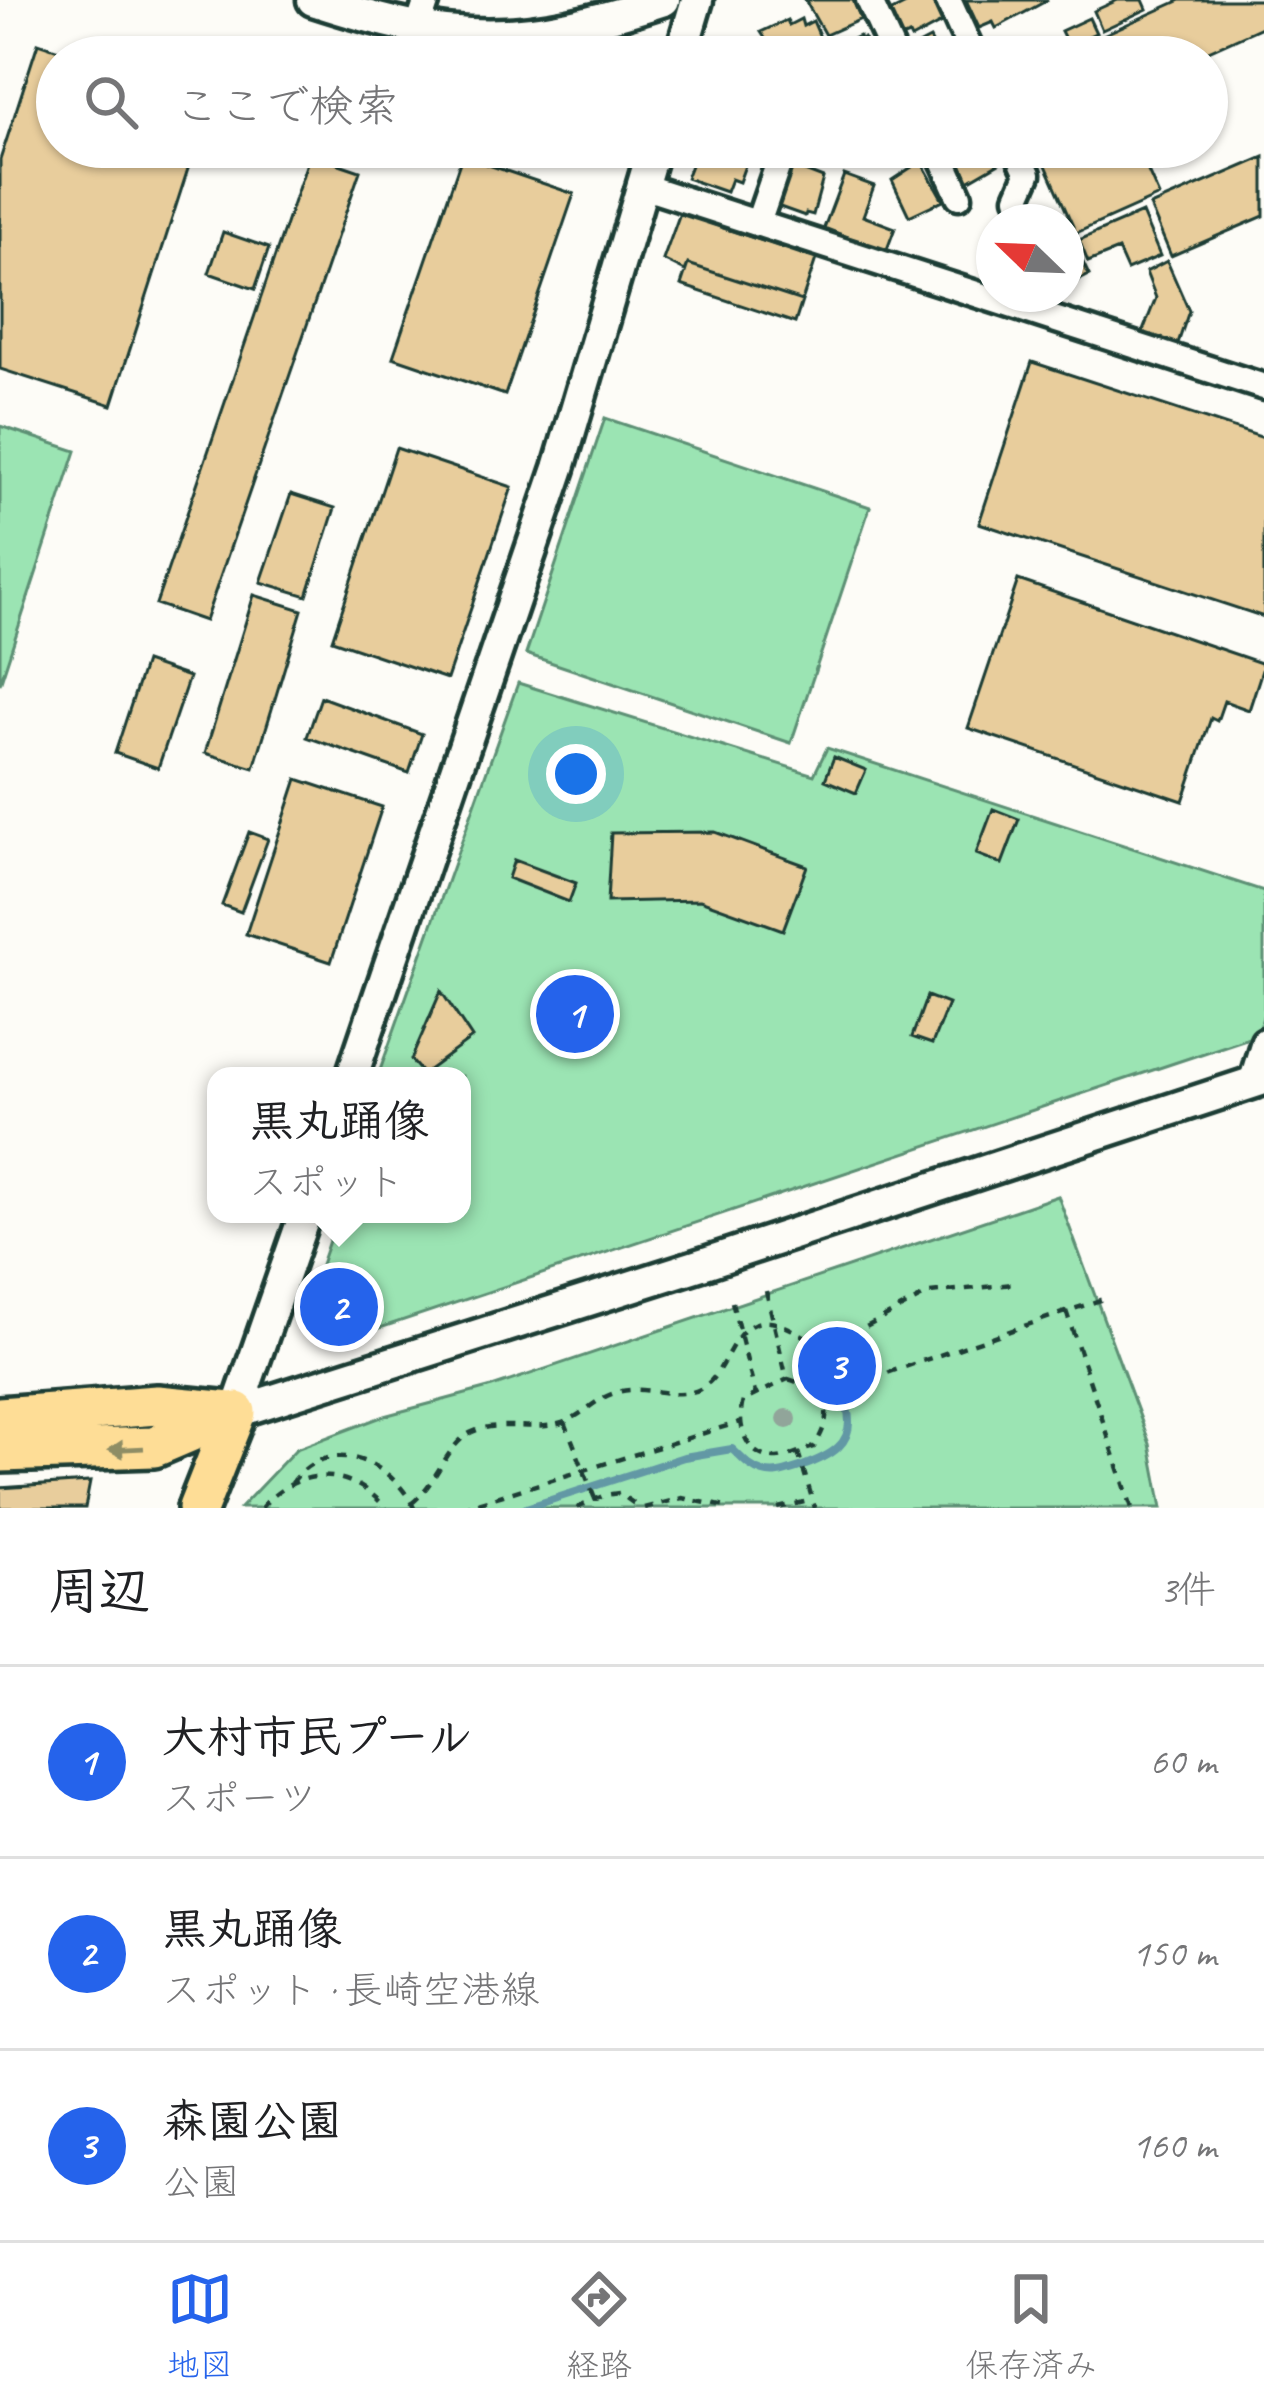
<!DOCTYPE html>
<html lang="ja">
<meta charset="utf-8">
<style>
:root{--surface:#fff;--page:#f2f2f2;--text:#202124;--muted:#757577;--line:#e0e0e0;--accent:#2563eb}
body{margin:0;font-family:Caveat,"Klee One",sans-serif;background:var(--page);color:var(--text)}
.compass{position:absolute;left:976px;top:204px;width:108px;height:108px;border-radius:50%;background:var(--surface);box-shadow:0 3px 9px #0004;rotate:293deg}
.you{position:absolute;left:576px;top:774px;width:42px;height:42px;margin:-30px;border:9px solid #fff;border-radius:50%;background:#1a73e8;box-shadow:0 0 0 18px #1a73e833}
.badge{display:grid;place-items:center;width:78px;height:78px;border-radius:50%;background:var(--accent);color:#fff;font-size:39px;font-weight:700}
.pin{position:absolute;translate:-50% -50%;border:6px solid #fff;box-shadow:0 3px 12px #0006}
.popup{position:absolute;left:207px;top:1067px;width:264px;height:156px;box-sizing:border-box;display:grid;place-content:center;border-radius:24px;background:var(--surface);filter:drop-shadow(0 3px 9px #0005);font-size:39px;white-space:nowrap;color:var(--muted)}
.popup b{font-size:45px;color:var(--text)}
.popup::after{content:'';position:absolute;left:50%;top:100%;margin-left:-24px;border:24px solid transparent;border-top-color:var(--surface)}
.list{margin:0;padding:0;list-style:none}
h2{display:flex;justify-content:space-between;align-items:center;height:156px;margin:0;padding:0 48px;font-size:51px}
h2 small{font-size:39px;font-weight:400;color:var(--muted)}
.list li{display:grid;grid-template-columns:78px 1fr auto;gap:36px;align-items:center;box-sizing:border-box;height:192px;padding:0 48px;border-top:3px solid var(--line)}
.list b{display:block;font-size:45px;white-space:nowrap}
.list p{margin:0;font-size:39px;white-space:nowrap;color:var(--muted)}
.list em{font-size:39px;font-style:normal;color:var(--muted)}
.icon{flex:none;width:66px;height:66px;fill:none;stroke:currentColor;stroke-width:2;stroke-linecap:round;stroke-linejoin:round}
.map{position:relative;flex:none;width:1264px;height:1508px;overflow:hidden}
.search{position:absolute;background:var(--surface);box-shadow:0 3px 9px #0004;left:36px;right:36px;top:36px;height:132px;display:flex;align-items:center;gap:30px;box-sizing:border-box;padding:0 42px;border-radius:66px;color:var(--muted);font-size:45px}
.sheet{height:732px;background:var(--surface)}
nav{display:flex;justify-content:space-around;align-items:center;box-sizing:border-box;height:168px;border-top:3px solid var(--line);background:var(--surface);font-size:33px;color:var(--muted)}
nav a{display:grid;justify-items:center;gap:6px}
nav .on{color:var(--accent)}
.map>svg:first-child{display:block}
</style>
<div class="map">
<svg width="1264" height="1508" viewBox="0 0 1264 1508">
<rect width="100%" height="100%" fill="#fdfcf7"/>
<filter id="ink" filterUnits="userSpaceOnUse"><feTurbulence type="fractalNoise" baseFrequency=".00833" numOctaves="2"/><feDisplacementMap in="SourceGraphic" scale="24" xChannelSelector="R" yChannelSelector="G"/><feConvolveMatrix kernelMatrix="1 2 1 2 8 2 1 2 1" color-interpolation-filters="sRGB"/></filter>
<g filter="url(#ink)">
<path fill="#9be4b3" stroke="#5d9074" stroke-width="3" d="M605,418L870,507L791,743L526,654Z
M0,426L76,451L0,684Z
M518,683L814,775L827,748L1264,891V1013L1258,1035L356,1336L311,1294L338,1214H462V1076H378Z
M1058,1196L1150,1444L1162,1508H240L296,1449L384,1416L492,1387Z"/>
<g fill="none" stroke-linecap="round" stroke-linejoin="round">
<path stroke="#6298a5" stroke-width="8" d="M526,1508L684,1457L732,1449C742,1458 749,1468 763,1472C776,1476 787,1471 800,1467C829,1457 857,1444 847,1408"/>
</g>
<path fill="#e8cd9c" stroke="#1f3d34" stroke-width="3" d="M805,0H853L861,19L825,35Z
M914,0H932L943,22L911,39L909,35L901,38L888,13Z
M966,0H1048L996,28L993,22L979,28Z
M1118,0H1143L1147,9L1102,30L1094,11Z
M1181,0H1263L1264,26L1195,57H1054Z
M1089,18L1096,33L1068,45L1061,31Z
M801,19L803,26L813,21L825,49L808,57H777L761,32L787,20L789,25Z
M859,36L860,40L864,38L873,57H833L830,50Z
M930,39L938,54L920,57L915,47Z
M38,43L79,57H57V147H195L112,405L0,369V160Z
M698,147L747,160L739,182L731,179L726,192L686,178Z
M833,147H868L873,157L836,169L831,156L835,154Z
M954,147H993L999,163L968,181Z
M1038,147H1137L1159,196L1076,233Z
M310,154L360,171L205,621L156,604Z
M462,156L574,194L505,395L393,357Z
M1264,157V216L1171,256L1150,206Z
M921,161L943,200L909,216L892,180Z
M792,166L823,178L813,215L806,213L805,216L777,206Z
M844,175L874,186L863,216L895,228L886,252L824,228Z
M680,213L816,259L802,301L688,264L685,271L663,260Z
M1142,213L1160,256L1127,270L1118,250L1088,262L1079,240Z
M223,232L269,248L255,289L209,273Z
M1073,242L1089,275L1066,287V245Z
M1167,261L1189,311L1176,349L1141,336L1156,298L1146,272Z
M688,264L802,301L795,323L681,285Z
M1032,362L1264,438V617L979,523Z
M396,448L512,487L447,679L332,640Z
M291,494L335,508L307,596L261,582Z
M1018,580L1264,664L1249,710L1224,701L1217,721L1211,718L1183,801L968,728Z
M254,595L302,610L254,768L205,753Z
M145,662L189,677L158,768L115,753Z
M321,697L422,734L409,773L307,737Z
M834,757L866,770L856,793L825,780Z
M297,779L382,807L331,962L246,934Z
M993,809L1019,819L1002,864L976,854Z
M249,832L268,839L241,912L222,905Z
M715,832L807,866L783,930L700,900L607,902L611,833Z
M514,860L576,883L569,902L508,878Z
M441,991L472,1038L423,1074L411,1060Z
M927,996L948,1004L932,1044L912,1037Z
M90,1482L85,1508H0V1488Z"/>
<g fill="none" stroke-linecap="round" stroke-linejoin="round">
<g stroke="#1f3d34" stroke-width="33">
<path id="minor" d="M869,0L895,57
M948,0L974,57
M417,30L427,0
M937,147L959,196
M1016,147L1028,174L1018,197
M642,186L1264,387
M758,223L784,147
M1251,1083L1264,1041"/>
</g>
<g stroke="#1f3d34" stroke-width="39">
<path id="tertiary" d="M313,0C454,46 523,46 664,0
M680,57L697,0
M352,1076L559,468L654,147
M236,1412L705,1263L1264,1079
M236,1412L305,1214"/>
</g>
<g stroke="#1f3d34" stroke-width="48">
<path id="primary" d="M0,1417L157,1405L231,1412
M0,1452L154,1447L236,1412
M198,1508L236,1412"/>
</g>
<path stroke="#1f3d34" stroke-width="4.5" stroke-dasharray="9 9" stroke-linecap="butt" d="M766,1291L787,1379
M732,1302L755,1393
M1066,1311L1132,1508
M788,1379C829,1391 836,1411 814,1447C803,1450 788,1457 777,1458C746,1459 736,1425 743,1401Z
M820,1396L1106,1298
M565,1422L595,1499
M798,1452L815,1508
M292,1483C326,1434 392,1460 414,1508
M412,1503C436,1484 447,1445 470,1433C497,1419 533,1432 562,1423C582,1416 597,1397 618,1392C642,1385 668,1397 692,1392C727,1384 727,1327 761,1322C781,1319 803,1337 821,1345L843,1339L930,1293L1013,1284
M261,1508C298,1466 349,1466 386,1508
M461,1508L740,1422
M577,1508L605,1495L619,1493L640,1508
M644,1508L682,1498L731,1508
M778,1508L813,1500"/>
<use href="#minor" stroke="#fdfcf7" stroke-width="24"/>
<use href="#tertiary" stroke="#fdfcf7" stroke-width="30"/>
<use href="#primary" stroke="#fedd96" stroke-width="39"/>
</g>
<circle fill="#91a59a" cx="787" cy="1419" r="10"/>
<defs><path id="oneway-solid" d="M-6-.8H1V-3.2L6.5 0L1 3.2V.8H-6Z" transform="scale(3)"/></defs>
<use fill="#8e8d65" href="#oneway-solid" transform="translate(126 1449) rotate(177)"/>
</g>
</svg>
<svg class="compass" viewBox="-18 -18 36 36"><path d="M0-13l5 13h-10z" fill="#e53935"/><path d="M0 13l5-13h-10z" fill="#757577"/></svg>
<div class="you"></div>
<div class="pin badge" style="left:575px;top:1014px">1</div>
<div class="pin badge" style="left:339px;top:1307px">2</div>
<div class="popup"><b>黒丸踊像</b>スポット</div>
<div class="pin badge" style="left:837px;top:1366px">3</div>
<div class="search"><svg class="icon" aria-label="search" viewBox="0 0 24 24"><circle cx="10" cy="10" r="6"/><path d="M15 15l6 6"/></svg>ここで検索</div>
</div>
<section class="sheet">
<h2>周辺<small>3件</small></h2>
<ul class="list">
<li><span class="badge">1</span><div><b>大村市民プール</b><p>スポーツ</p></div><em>60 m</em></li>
<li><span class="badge">2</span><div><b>黒丸踊像</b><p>スポット · 長崎空港線</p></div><em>150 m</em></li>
<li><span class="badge">3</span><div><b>森園公園</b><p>公園</p></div><em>160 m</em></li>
</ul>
</section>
<nav>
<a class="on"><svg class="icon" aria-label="map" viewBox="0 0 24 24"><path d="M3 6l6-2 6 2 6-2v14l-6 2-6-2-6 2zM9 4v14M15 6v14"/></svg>地図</a>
<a><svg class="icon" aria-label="directions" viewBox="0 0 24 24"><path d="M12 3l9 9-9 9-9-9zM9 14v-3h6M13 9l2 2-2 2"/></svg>経路</a>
<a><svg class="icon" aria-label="saved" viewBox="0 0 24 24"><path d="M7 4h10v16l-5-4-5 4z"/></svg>保存済み</a>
</nav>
